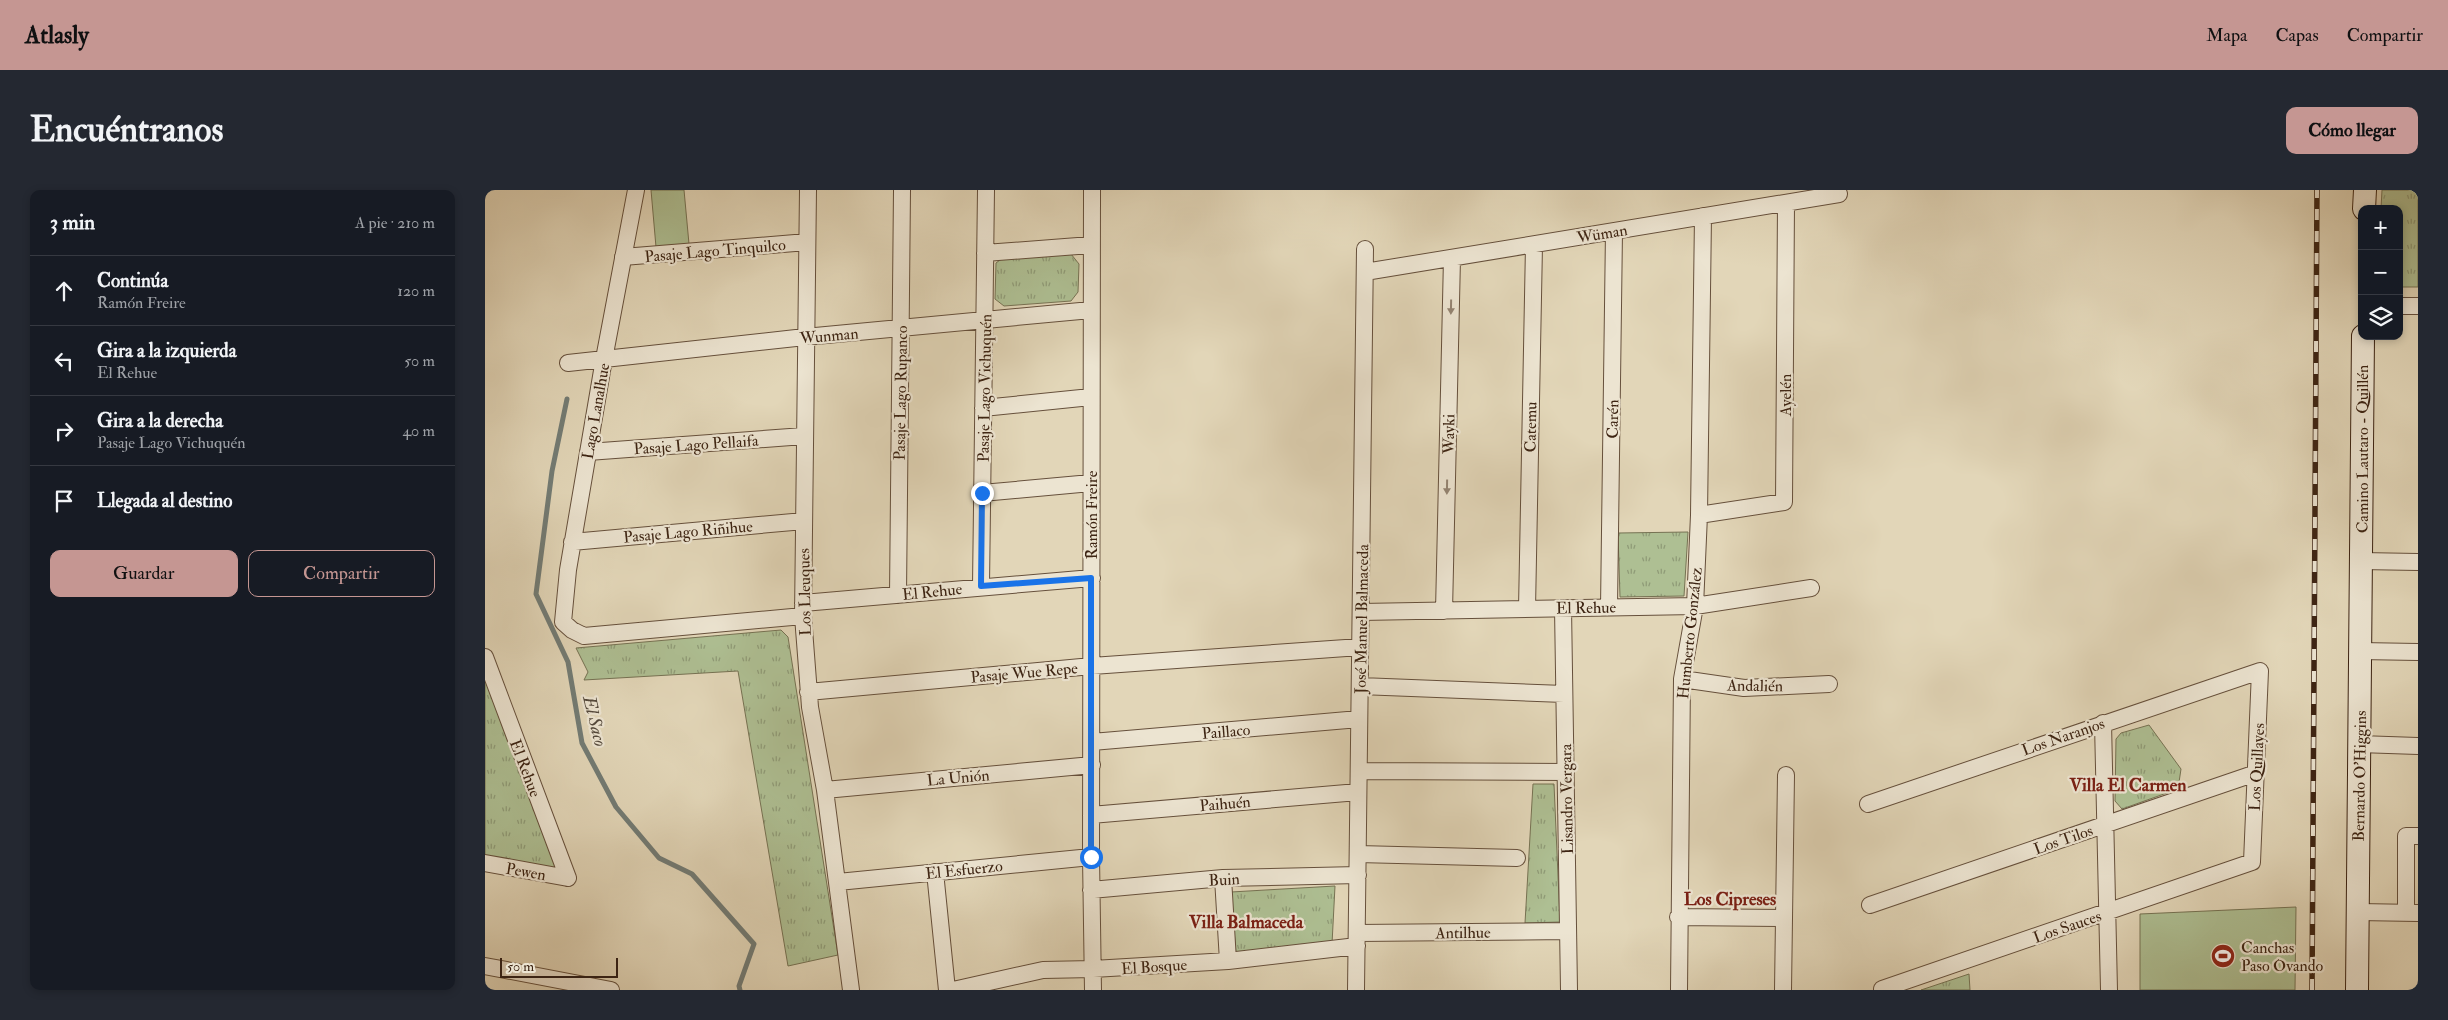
<!DOCTYPE html>
<html lang="es">
<meta charset="utf-8">
<style>
:root{--surface:#171b24;--page:#242831;--text:#f1f3f6;--muted:#9ea1a6;--line:#363941;--accent:#c59692}
body{margin:0;font-family:"IM FELL Double Pica",serif;background:var(--page);color:var(--text)}
.controls{position:absolute;right:15px;top:15px;display:grid;overflow:hidden;border-radius:10px;box-shadow:0 2px 8px #0003}
.controls button{width:45px;height:45px;display:grid;place-items:center;padding:0;border:0;border-bottom:1px solid var(--line);background:var(--surface);color:var(--text);font:25px sans-serif}
.scale{position:absolute;left:15px;bottom:12px;width:118px;box-sizing:border-box;padding-left:5px;border:2px solid #3d2413;border-top:0;font-size:14px;line-height:18px;white-space:nowrap;color:#3d2413;-webkit-text-stroke:4px #ece4d1;paint-order:stroke}
.stop{position:absolute;width:15px;height:15px;margin:-11px;border:4px solid #1a73e8;border-radius:50%;background:#fff}
.stop.end{background:#1a73e8;border-color:#fff;box-shadow:0 1px 5px #0008}
.list{margin:0;padding:0;list-style:none}
h2{display:flex;justify-content:space-between;align-items:center;height:65px;margin:0;padding:0 20px;font-size:21px}
h2 small{font-size:16px;font-weight:400;color:var(--muted)}
.list li{display:grid;grid-template-columns:32px 1fr auto;gap:15px;align-items:center;box-sizing:border-box;height:70px;padding:0 20px;border-top:1px solid var(--line)}
.list b{display:block;font-size:19px;white-space:nowrap}
.list p{margin:0;font-size:16px;white-space:nowrap;color:var(--muted)}
.list em{font-size:16px;font-style:normal;color:var(--muted)}
.actions{display:flex;gap:10px;padding:15px 20px}
.actions a{flex:1;padding:11px 0;border:1px solid var(--accent);border-radius:10px;text-align:center;font-size:18px;color:var(--accent)}
.actions .main{background:var(--accent);color:#111}
.icon{flex:none;width:28px;height:28px;fill:none;stroke:currentColor;stroke-width:2;stroke-linecap:round;stroke-linejoin:round}
.map{position:relative;flex:none;width:1933px;height:800px;overflow:hidden;border-radius:10px}
header{display:flex;align-items:center;gap:30px;box-sizing:border-box;height:70px;padding:0 25px;background:var(--accent);color:#111}
header strong{font-size:24px}
nav{display:flex;gap:28px;margin-inline-start:auto;font-size:18px}
.intro{display:flex;align-items:center;justify-content:space-between;box-sizing:border-box;height:120px;padding:0 30px}
h1{margin:0;font-size:35px}
.button{padding:12px 22px;border-radius:10px;background:var(--accent);color:#111;font-size:18px;font-weight:700}
main{display:flex;gap:30px;padding:0 30px}
aside{flex:1;background:var(--surface);border-radius:10px;box-shadow:0 2px 8px #0003}
.map>svg:first-child{display:block}
</style>
<header>
<strong>Atlasly</strong>
<nav><a>Mapa</a><a>Capas</a><a>Compartir</a></nav>
</header>
<div class="intro"><h1>Encuéntranos</h1><a class="button">Cómo llegar</a></div>
<main>
<aside>
<h2>3 min<small>A pie · 210 m</small></h2>
<ul class="list">
<li><svg class="icon" aria-label="ahead" viewBox="0 0 24 24"><path d="M12 20V5M6 11l6-6 6 6"/></svg><div><b>Continúa</b><p>Ramón Freire</p></div><em>120 m</em></li>
<li><svg class="icon" aria-label="left" viewBox="0 0 24 24"><path d="M17 20v-9H6M10 6l-5 5 5 5"/></svg><div><b>Gira a la izquierda</b><p>El Rehue</p></div><em>50 m</em></li>
<li><svg class="icon" aria-label="right" viewBox="0 0 24 24"><path d="M7 20v-9h11M14 6l5 5-5 5"/></svg><div><b>Gira a la derecha</b><p>Pasaje Lago Vichuquén</p></div><em>40 m</em></li>
<li><svg class="icon" aria-label="arrive" viewBox="0 0 24 24"><path d="M6 21V4h12l-3 4 3 4H6"/></svg><div><b>Llegada al destino</b></div></li>
</ul>
<div class="actions"><a class="main">Guardar</a><a>Compartir</a></div>
</aside>
<div class="map">
<svg width="1933" height="800" viewBox="0 0 1933 800">
<defs>
<pattern id="grass-tufts" width="24" height="20" patternUnits="userSpaceOnUse" patternTransform="scale(1.25)"><rect width="24" height="20" fill="#aebf93"/><path d="M3 7l-1-3M5 7V3M7 7l1-3M15 17l-1-3M17 17v-4M19 17l1-3" fill="none" stroke="#8f9b77"/></pattern>
</defs>
<rect width="100%" height="100%" fill="#e2d6b8"/>
<filter id="stains"><feTurbulence type="fractalNoise" baseFrequency=".004" numOctaves="4"/><feColorMatrix values="0 0 0 0 .2 0 0 0 0 .09 0 0 0 0 .02 0 0 0 .5 -.17"/></filter>
<radialGradient id="worn" r=".72"><stop offset=".6" stop-color="#630" stop-opacity="0"/><stop offset="1" stop-color="#630" stop-opacity=".3"/></radialGradient>
<path fill="url(#grass-tufts)" stroke="#767253" d="M1897,0H1933V97H1914V19H1896Z
M586,64L594,74L593,102L586,111L519,116L510,109L511,73L519,67Z
M1203,342L1199,406L1135,407L1133,343Z
M296,440L303,447L353,765L303,776L253,481L99,490L103,482L91,458Z
M0,477L79,685L0,670Z
M1664,535L1696,579L1693,599L1637,619L1630,611L1631,549L1636,543Z
M1048,594H1069L1075,732L1040,733Z
M850,696L847,754L751,764L746,702Z
M1484,784L1485,800H1436Z"/>
<path fill="#aebf93" stroke="#767253" d="M166,0H199L204,54L171,57Z
M1811,717L1810,800H1655V724Z"/>
<g fill="none" stroke-linecap="round" stroke-linejoin="round">
<path stroke="#737c75" stroke-width="5" d="M82,209L67,281L51,404L83,472L97,553L131,617L174,668L207,684L269,754L254,796L255,800"/>
<g stroke="#66503c" stroke-width="18">
<path id="minor" d="M151,0L119,169L83,380L78,432L87,440L99,446L318,426
M323,0L318,426L325,517L340,600L366,800
M607,0L606,667L608,800
M500,63L606,55
M138,67L322,52
M880,82L1354,4
M1914,116H1933
M83,173L320,147L606,120
M498,218L606,207
M103,262L319,246
M497,303L606,293
M1214,325L1299,312L1301,13
M87,352L319,331
M1876,371L1933,372
M496,396L501,0
M413,405L417,0
M318,413L607,388
M1124,417L1129,41
M1078,418L1084,800
M1042,419L1049,55
M959,421L967,68
M876,422L1210,416L1326,398
M1875,461L1933,462
M0,467L83,688
M1197,489L1259,498L1344,494
M875,496L1079,504
M323,502L607,476L875,457
M1618,533L1624,800
M607,552L874,529
M1874,554L1933,556
M874,581L1081,582
M340,600L607,575
M1383,614L1775,481L1767,672L1397,799
M606,625L873,602
M873,664L1032,668
M0,673L83,688
M450,682L462,800
M738,688L743,771
M353,692L606,667
M606,700L738,688L873,685
M1385,715L1771,583
M1873,722L1933,723
M1921,723V646H1933
M1193,727L1299,728
M872,743L1083,741
M0,776L126,800
M468,800L558,780L608,779L743,771L872,756
M871,800L880,59
M1194,800L1197,489L1210,416L1214,325L1218,26
M1298,800L1301,585"/>
</g>
<g stroke="#3d2413" stroke-width="24">
<path id="secondary" d="M1879,19L1880,0
M1872,800L1878,146"/>
</g>
<use href="#minor" stroke="#ece4d1" stroke-width="16"/>
<use href="#secondary" stroke="#ece4d1" stroke-width="22"/>
<g stroke="#3d2413" stroke-width="5.5">
<path id="rail" d="M1827,800L1832,0"/>
</g>
<use href="#rail" stroke="#ece4d1" stroke-width="4" stroke-dasharray="11" stroke-linecap="butt"/>
</g>
<defs><path id="oneway-solid" d="M-6-.8H1V-3.2L6.5 0L1 3.2V.8H-6Z" transform="scale(1.25)"/></defs>
<g fill="#948472">
<use href="#oneway-solid" transform="translate(966 117) rotate(91)"/>
<use href="#oneway-solid" transform="translate(962 297) rotate(91)"/>
</g>
<g fill="none" stroke-linecap="round" stroke-linejoin="round">
<path stroke="#1a73e8" stroke-width="6" d="M497,303L496,396L606,388V667"/>
</g>
<defs>
<g id="stadium-disc" transform="scale(1.25)"><circle r="9.5" fill="#8f2418" stroke="#ece4d1"/><path d="M0-5a6.5 5 0 1 0 0 10a6.5 5 0 1 0 0-10ZM-3.5-1.8h7v3.6h-7Z" fill="#fff"/></g>
</defs>
<g fill-rule="evenodd">
<use href="#stadium-disc" x="1738" y="766"/>
</g>
<g text-anchor="middle" stroke-width="4.5" stroke-linejoin="round" paint-order="stroke">
<g font-size="16" fill="#3d2413" stroke="#ece4d1">
<text transform="translate(1117 43) rotate(-9)" y="6">Wüman</text>
<text transform="translate(230 60) rotate(-5)" y="6">Pasaje Lago Tinquilco</text>
<text transform="translate(344 145) rotate(-5)" y="6">Wunman</text>
<text transform="translate(499 198) rotate(-89)" y="6">Pasaje Lago Vichuquén</text>
<text transform="translate(415 203) rotate(-89)" y="6">Pasaje Lago Rupanco</text>
<text transform="translate(1300 205) rotate(-90)" y="6">Ayelén</text>
<text transform="translate(110 221) rotate(-80)" y="6">Lago Lanalhue</text>
<text transform="translate(1127 229) rotate(-89)" y="6">Carén</text>
<text transform="translate(1045 237) rotate(-89)" y="6">Catemu</text>
<text transform="translate(963 244) rotate(-89)" y="6">Wayki</text>
<text transform="translate(211 254) rotate(-4)" y="6">Pasaje Lago Pellaifa</text>
<text transform="translate(1877 259) rotate(-90)" y="6">Camino Lautaro - Quillén</text>
<text transform="translate(606 325) rotate(-90)" y="6">Ramón Freire</text>
<text transform="translate(203 341) rotate(-5)" y="6">Pasaje Lago Riñihue</text>
<text transform="translate(447 401) rotate(-6)" y="6">El Rehue</text>
<text transform="translate(319 402) rotate(-91)" y="6">Los Lleuques</text>
<text transform="translate(1101 417) rotate(-1)" y="6">El Rehue</text>
<text transform="translate(876 429) rotate(-89)" y="6">José Manuel Balmaceda</text>
<text transform="translate(1204 443) rotate(-84)" y="6">Humberto González</text>
<text transform="translate(539 482) rotate(-5)" y="6">Pasaje Wue Repe</text>
<text transform="translate(1270 495) rotate(1)" y="6">Andalién</text>
<text transform="translate(741 541) rotate(-5)" y="6">Paillaco</text>
<text transform="translate(1578 546) rotate(-19)" y="6">Los Naranjos</text>
<text transform="translate(1771 577) rotate(-87)" y="6">Los Quillayes</text>
<text transform="translate(41 578) rotate(69)" y="6">El Rehue</text>
<text transform="translate(1874 586) rotate(-89)" y="6">Bernardo O'Higgins</text>
<text transform="translate(473 587) rotate(-5)" y="6">La Unión</text>
<text transform="translate(1081 609) rotate(-91)" y="6">Lisandro Vergara</text>
<text transform="translate(740 613) rotate(-5)" y="6">Paihuén</text>
<text transform="translate(1578 649) rotate(-19)" y="6">Los Tilos</text>
<text transform="translate(479 679) rotate(-6)" y="6">El Esfuerzo</text>
<text transform="translate(41 681) rotate(10)" y="6">Pewen</text>
<text transform="translate(739 689) rotate(-3)" y="6">Buin</text>
<text transform="translate(1582 736) rotate(-19)" y="6">Los Sauces</text>
<text transform="translate(978 742) rotate(-1)" y="6">Antilhue</text>
<text transform="translate(669 776) rotate(-4)" y="6">El Bosque</text>
</g>
<g font-size="16" fill="#3d2413" stroke="#ece4d1" text-anchor="start">
<text x="1756" y="763">Canchas<tspan x="1756" dy="18">Paso Ovando</tspan></text>
</g>
<g font-size="18" font-style="italic" fill="#54493c" stroke="#ece4d1">
<text transform="translate(110 531) rotate(76)" y="6">El Saco</text>
</g>
<g font-size="18" font-weight="bold" fill="#7a1f14" stroke="#ece4d1">
<text x="1643" y="601">Villa El Carmen</text>
<text x="1245" y="715">Los Cipreses</text>
<text x="761" y="738">Villa Balmaceda</text>
</g>
</g>
<rect width="100%" height="100%" filter="url(#stains)"/>
<rect width="100%" height="100%" fill="url(#worn)"/>
</svg>
<div class="controls">
<button>+</button>
<button>−</button>
<button><svg class="icon" aria-label="layers" viewBox="0 0 24 24"><path d="M12 4l9 5-9 5-9-5zM3 14l9 5 9-5"/></svg></button>
</div>
<div class="scale">50 m</div>
<div class="stop" style="left:606px;top:667px"></div>
<div class="stop end" style="left:497px;top:303px"></div>
</div>
</main>
